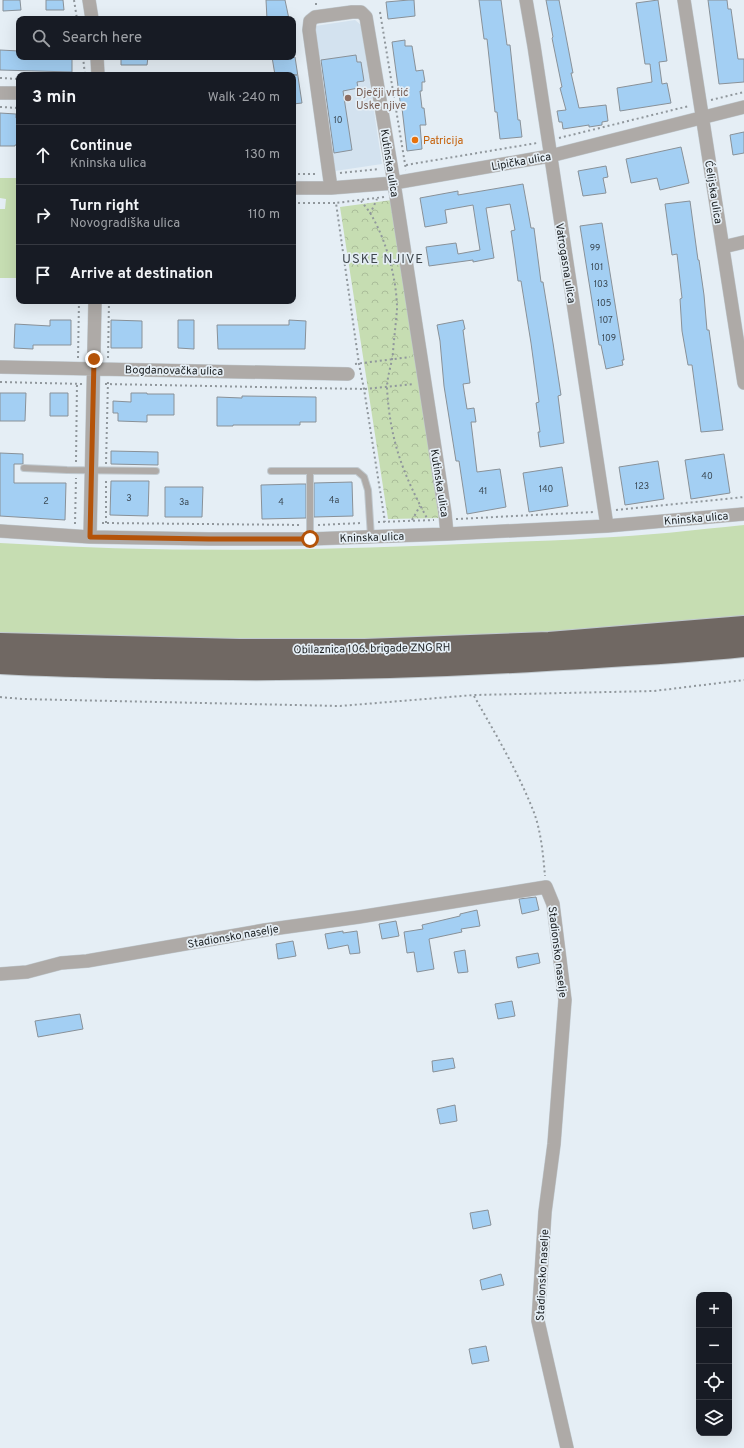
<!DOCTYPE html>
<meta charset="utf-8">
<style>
:root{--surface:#171b24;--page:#20242c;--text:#f1f3f6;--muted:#9ea1a6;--line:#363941}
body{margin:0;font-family:Overpass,sans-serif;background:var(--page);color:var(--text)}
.controls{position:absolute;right:12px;bottom:12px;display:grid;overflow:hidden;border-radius:8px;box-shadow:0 4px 16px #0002}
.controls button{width:36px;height:36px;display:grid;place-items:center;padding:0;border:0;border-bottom:1px solid var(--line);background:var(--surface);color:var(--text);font:20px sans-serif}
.stop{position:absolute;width:12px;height:12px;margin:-9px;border:3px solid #b45309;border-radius:50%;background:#fff}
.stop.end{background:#b45309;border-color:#fff;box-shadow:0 1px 4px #0008}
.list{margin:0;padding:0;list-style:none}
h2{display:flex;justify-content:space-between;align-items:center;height:52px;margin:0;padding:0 16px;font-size:17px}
h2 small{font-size:13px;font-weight:400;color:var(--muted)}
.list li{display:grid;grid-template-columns:26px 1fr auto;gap:12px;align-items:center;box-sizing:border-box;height:60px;padding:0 16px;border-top:1px solid var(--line)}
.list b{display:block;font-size:15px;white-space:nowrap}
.list p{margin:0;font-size:13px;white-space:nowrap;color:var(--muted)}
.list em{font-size:13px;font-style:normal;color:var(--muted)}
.icon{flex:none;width:22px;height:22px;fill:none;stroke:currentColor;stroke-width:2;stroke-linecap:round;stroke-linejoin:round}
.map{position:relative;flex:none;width:744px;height:1448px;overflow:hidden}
.search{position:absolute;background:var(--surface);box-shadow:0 4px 16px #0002;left:16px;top:16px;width:280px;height:44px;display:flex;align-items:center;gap:10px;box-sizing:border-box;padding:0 14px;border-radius:8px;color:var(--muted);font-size:15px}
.panel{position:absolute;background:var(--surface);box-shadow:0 4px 16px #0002;left:16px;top:72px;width:280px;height:232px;border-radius:8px}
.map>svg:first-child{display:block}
</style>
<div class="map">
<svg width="744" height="1448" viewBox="0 0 744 1448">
<defs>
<pattern id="park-crowns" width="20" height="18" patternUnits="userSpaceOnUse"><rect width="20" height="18" fill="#c6ddb2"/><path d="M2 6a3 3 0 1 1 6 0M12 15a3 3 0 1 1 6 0" fill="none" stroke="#aabd99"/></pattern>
</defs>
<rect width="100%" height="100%" fill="#e5eef5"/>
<path fill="#d3e2ef" d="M355,20L361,25L382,164L335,171L313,33L315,26Z"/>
<path fill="#c6ddb2" d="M0,178H19V278H0V209H5L6,199L0,198Z
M744,525V620L439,641L0,638V543C162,553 324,551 486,543C523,541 559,541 595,538C645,536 694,530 744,525Z"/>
<path fill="url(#park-crowns)" d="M392,200L439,518L388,519L340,207Z"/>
<path fill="#a3cff3" stroke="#899198" d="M3,0H20L21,10L3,11Z
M46,0H63L64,10H46Z
M266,0H285L289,19H267Z
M409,0H414L415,16L388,19L386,2Z
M479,0H501L507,45H510L518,120H520L522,137L500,139L497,112H495L487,39H484Z
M546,0H559L573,73H571L579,108L606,105L608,121L602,122V125L589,127V125L563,129L562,122H559L557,111L566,110L560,88L562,87L552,38L553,37Z
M658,0L667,61L659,62L662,84L667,83L671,103L620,111L617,88L652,82L650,64H645L636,3Z
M708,0H727L728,9H731L738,59H744V82L719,84Z
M405,40V46H412L416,71L423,70L425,82H422V91H420L422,108H424L426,125H420L422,149L407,151L402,108H401L392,42Z
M0,50L19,51V57H72V72L0,70Z
M356,55L357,62H361L364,81L357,82L358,88L343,91L352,150L334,153L321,60Z
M121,57H148L147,65H121Z
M272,57H295L302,103L293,104V75H297H275Z
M0,113L16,114V118H19V145H15V146H0Z
M744,132V153L733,155L730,135Z
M681,147L689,183L660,190L657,178L631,183L626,159Z
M606,166L608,177L603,178L606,193L583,196L578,171Z
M523,184L531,228H534L541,282H543L553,343L561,395L558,396L564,443L540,447L538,432H540L536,403L539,402L531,343L521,281H518L515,258L511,231L515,230L510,204L486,208L494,258L473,262V260L429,266L426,247L456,243L458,254L480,250L473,205L445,210L447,223L425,227L420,198L458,191V195Z
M690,201L698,260H699L704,295L707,330H709L723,430L701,432L692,365H688L682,331L680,299L682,298L677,254L672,255L665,204Z
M602,223L624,360H622L623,365L606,369L601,345H599L580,226Z
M50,320H71V345H33V349L14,348L15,324L50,326Z
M111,320L142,321V348H111Z
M178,320H194V349L178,348Z
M289,320L306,321L305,349H218L217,325H289Z
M463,320L465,329L463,330L470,383L463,384L467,409L474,408L476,422H471L477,472L500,469L506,507L467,514L459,461H456L444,386L440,341L437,325Z
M0,393H26L25,421H0Z
M50,393H68V416H50Z
M131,393H147V394H174V415H147V422L118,421V413H113V401L131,402Z
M242,396L316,397V422H300V425H233V426H217V397L242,398Z
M111,451L158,452V465L111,464Z
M0,453L23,454V464H14V483H66L65,520L0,516Z
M724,454L730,493L691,499L685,460Z
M658,461L664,499L625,505L619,467Z
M562,467L568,506L529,512L523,473Z
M111,481H149L148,516L110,515Z
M352,482L353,516L314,517V483Z
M299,484H306V518L262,519L261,485Z
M165,487H203L202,517H165Z
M536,897L539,910L522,914L519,899Z
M477,910L480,926L461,929L462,932L429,939L434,969L417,972L414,952L407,953L404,932L423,929L422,925L460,916V914Z
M396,921L399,936L382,939L379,924Z
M343,931V933L357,931L360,953L350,954L348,945L328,949L325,934Z
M293,941L296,956L278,959L276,944Z
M465,950L468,972L458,973L454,952Z
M538,953L540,963L518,968L516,957Z
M512,1001L515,1016L498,1019L495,1004Z
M80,1014L83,1029L38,1037L35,1021Z
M453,1058L455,1068L433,1072L432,1061Z
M455,1105L457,1121L440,1124L437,1109Z
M488,1210L491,1225L473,1229L470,1213Z
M501,1274L504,1285L482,1290L480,1280Z
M486,1346L489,1361L472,1364L469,1349Z"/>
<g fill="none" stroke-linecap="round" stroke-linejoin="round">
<g stroke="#c0c9cf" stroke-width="8">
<path id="service" d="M24,468L67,470L156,471
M271,471H357L364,477L368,490L371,537
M310,472V539"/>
</g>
<g stroke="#c0c9cf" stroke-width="14">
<path id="minor" d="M89,0L92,19
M526,0L534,46L607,526
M684,0L744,383
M97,57L98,75
M0,93H19
M293,188H331L394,183L550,156L744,107
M331,188L309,30L310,21L315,17L352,12H361L366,17L394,183L445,513L447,534
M723,247L744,242
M0,367L348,374
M0,531L90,537L209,539H310L447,534L607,526L744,514
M90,537L95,301
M0,974L27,972L61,963L87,961L265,930L359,917L546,887L553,904L565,1000L554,1144L545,1212L538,1321L567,1448"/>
</g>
<g stroke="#c0c9cf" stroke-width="24">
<path id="trunk" d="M0,644L239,650H365L549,643L744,627
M0,663C52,666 105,667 157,668C287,671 417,668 546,660C612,656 678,653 744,646"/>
</g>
<path stroke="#90979c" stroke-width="2" stroke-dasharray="2 3" stroke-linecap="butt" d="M74,0L77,19
M316,5V0
M380,12L406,170
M83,57L85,75
M0,78L19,79
M711,100L744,92
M0,107L19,108
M559,138L689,106
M406,165L537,143
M340,173L379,169
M293,174H318
M384,197L336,203L359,364L364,389L385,522
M361,201C365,206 370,212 373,218C387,243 397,281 397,309C396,323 394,338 393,352C392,364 387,376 387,388C390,441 403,474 428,520
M293,203H336
M370,214L377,199
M78,358L79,301
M108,358L109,301
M355,364L410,357
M0,382L83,384
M105,384L364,389L414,384
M76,462L77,382
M106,464L108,380
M616,510L744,497
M456,519L594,512
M412,520L420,506
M378,522L434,520
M102,523L302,525
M106,523V478
M75,524L76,478
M318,525L362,523
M474,696C495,733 517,770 533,810C541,830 543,854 545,876
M0,697L22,699L340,706L474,695L654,691L744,680"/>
<use href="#service" stroke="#aeaaa7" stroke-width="6"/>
<use href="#minor" stroke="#aeaaa7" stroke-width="13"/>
<use href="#trunk" stroke="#706863" stroke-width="22"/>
</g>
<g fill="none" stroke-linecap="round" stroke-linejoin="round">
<path stroke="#b45309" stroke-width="5" d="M94,359L90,537L209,539H310"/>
</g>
<circle fill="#8d6e63" stroke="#e5eef5" stroke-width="1.5" cx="348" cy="98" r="4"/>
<circle fill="#e8710a" stroke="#e5eef5" stroke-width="1.5" cx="415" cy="140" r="4"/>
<g text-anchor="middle" stroke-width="3.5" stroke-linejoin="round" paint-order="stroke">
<g font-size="9" fill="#3c4a55">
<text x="338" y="123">10</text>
<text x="595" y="251">99</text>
<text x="597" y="270">101</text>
<text x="601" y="287">103</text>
<text x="604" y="306">105</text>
<text x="606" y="323">107</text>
<text x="609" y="341">109</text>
<text x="707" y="479">40</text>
<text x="642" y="489">123</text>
<text x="546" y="492">140</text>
<text x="483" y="494">41</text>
<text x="129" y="501">3</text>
<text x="334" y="503">4a</text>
<text x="46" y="504">2</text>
<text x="184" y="505">3a</text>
<text x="281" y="505">4</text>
</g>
<g font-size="11" fill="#785e54" stroke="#e5eef5" text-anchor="start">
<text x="356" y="96">Dječji vrtić<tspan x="356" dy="13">Uske njive</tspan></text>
</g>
<g font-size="11" fill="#c56008" stroke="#e5eef5" text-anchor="start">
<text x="423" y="144">Patricija</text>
</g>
<g font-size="11" fill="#1a1e20" stroke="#e5eef5">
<text transform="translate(521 161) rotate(-10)" y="4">Lipička ulica</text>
<text transform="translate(390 163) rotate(81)" y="4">Kutinska ulica</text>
<text transform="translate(714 192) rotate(81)" y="4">Ćelijska ulica</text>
<text transform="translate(566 263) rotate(81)" y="4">Vatrogasna ulica</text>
<text transform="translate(174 370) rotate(1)" y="4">Bogdanovačka ulica</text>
<text transform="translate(440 483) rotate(81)" y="4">Kutinska ulica</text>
<text transform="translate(696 518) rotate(-5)" y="4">Kninska ulica</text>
<text transform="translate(372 537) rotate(-2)" y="4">Kninska ulica</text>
<text transform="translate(372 648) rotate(-1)" y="4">Obilaznica 106. brigade ZNG RH</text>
<text transform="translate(233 936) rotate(-10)" y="4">Stadionsko naselje</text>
<text transform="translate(558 952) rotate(83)" y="4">Stadionsko naselje</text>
<text transform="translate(542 1275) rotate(-87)" y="4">Stadionsko naselje</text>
</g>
<g font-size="13" letter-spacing="1" fill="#40484e" stroke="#e5eef5">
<text x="383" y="263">USKE NJIVE</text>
</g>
</g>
</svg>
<div class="controls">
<button>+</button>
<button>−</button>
<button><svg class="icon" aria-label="locate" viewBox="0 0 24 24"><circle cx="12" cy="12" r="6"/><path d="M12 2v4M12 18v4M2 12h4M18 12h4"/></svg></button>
<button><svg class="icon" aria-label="layers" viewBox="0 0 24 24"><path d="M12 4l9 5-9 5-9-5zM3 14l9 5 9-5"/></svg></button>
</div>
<div class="stop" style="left:310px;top:539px"></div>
<div class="stop end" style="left:94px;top:359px"></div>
<div class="search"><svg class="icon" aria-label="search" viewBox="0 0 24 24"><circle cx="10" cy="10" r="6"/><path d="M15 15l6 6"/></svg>Search here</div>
<section class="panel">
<h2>3 min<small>Walk · 240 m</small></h2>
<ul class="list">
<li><svg class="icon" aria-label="ahead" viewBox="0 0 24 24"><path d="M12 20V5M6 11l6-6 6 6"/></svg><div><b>Continue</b><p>Kninska ulica</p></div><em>130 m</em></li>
<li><svg class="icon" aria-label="right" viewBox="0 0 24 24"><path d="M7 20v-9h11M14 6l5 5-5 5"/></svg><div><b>Turn right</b><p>Novogradiška ulica</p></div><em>110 m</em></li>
<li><svg class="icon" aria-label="arrive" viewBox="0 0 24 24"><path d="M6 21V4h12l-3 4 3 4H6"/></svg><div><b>Arrive at destination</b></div></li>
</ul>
</section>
</div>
